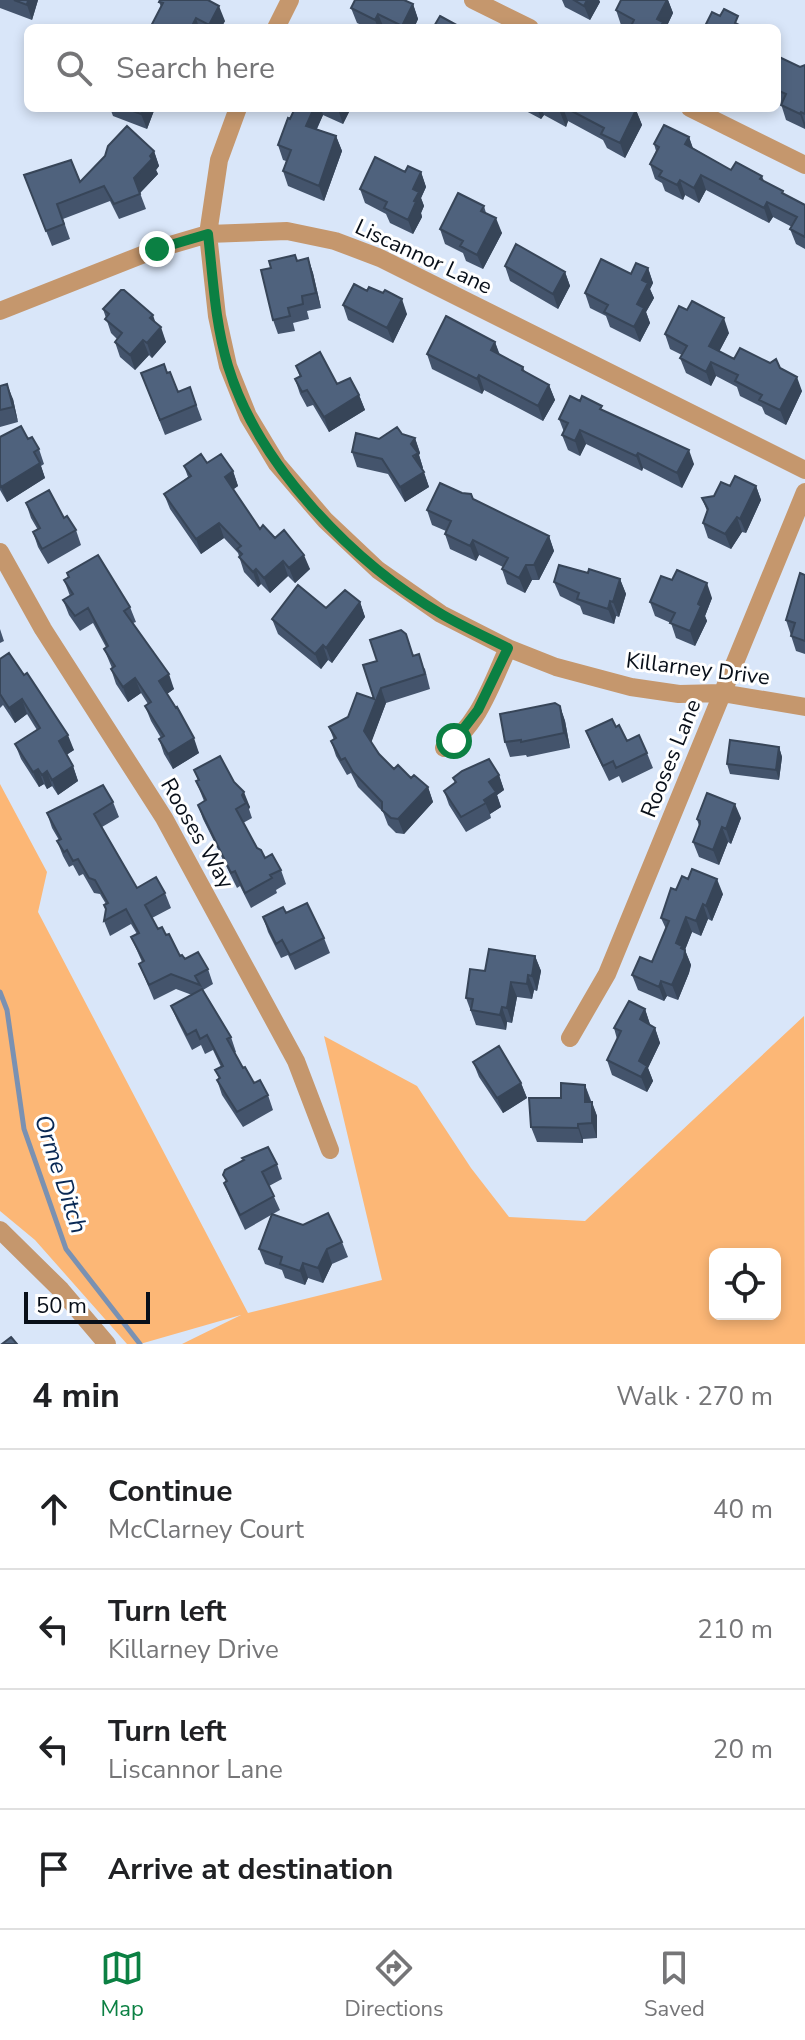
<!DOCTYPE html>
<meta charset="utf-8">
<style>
:root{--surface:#fff;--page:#f2f2f2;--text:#202124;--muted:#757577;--line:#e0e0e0;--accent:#0b8043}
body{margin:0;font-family:"Nunito Sans",sans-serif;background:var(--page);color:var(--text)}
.controls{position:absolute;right:24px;bottom:24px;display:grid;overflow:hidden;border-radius:12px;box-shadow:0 4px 12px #0003}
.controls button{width:72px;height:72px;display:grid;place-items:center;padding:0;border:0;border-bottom:2px solid var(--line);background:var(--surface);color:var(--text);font:40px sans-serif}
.scale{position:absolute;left:24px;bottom:20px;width:126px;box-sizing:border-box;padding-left:8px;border:4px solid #080f19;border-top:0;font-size:22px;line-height:28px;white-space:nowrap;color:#080f19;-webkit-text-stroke:6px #fff;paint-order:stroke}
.stop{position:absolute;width:24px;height:24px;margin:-18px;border:6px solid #0b8043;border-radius:50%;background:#fff}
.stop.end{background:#0b8043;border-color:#fff;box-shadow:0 2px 8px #0008}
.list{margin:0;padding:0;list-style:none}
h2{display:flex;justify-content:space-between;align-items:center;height:104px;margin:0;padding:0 32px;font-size:34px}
h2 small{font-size:26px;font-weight:400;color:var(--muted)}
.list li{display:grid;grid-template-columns:52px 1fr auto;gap:24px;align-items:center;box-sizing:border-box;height:120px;padding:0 32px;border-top:2px solid var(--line)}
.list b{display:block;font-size:30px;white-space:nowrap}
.list p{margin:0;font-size:26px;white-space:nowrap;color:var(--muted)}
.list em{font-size:26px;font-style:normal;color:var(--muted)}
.icon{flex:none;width:44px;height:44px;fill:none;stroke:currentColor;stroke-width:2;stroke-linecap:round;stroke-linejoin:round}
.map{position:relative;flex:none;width:805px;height:1344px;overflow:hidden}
.search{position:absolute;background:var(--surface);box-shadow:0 4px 12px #0003;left:24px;right:24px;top:24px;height:88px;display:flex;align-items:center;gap:20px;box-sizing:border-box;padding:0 28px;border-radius:12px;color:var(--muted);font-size:30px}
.sheet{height:584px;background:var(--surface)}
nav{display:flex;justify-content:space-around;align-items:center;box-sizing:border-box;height:112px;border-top:2px solid var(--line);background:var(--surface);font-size:22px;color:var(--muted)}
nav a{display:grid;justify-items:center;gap:4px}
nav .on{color:var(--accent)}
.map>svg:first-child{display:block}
</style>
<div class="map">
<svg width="805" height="1344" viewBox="0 0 805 1344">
<rect width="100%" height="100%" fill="#d9e6f9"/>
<path fill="#fcb776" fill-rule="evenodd" d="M0,784L47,872L38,912L248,1313L382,1280L324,1036L417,1086L471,1168L509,1217L585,1221L804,1016L805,1344H182L241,1315L140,1344H127L35,1240L0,1211ZM715,1254H775V1314H715Z"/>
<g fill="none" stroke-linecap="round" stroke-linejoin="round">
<path stroke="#7a91b2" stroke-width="5" d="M0,992L7,1010L24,1129L66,1249L140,1344"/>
<path stroke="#c5976d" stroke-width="18" d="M473,0L530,28
M276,28L290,0
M238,108L219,160L208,234L217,316L228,366L248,416L277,464L325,520L378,570L441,614L508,648L556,667L631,687L679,694L722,693L805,707
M690,108L805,165
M0,311L157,249L208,234L287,231L335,241L380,258L805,470
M0,552L43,629L164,818L296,1061L330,1150
M444,748C478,727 492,683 508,648
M570,1038L607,974L805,492
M0,1230L61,1290L107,1344"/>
</g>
<path fill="#44546c" d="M0,0H38L32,20L0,8Z
M562,0H599L600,2L590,20L565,7Z
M621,0H668L673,13L666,28H627L621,25L616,10Z
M159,2L225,21L221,28H150L161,7Z
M413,4L418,19L414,28H368L357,23L351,8Z
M777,56L800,67L805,65V129L786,120L781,104L777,102Z
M110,108H155L147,129L113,116Z
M295,108H351L343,124L323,115L317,129L336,136L342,151L324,201L288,186L283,171L286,161L283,160L278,145Z
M523,108H632L636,110L642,125L625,158L607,148L603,140L568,121L566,127L544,115L541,119L524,110Z
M689,137L693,148L731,170L762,176L764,181L784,194L805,205V249L796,244L790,229L792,227L773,217L769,223L706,190L699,203L685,195L683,200L665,191L662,183L655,179L650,164L656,151L654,144Z
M154,151L159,166L156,170L158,174L140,193L146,209L119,219L110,201L63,219L70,239L52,246L24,175L80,182L105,156Z
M405,172H421L426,187L421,198L424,206L421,213L422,217L413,234L390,223L386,214L365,203L360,189Z
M484,206L486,213L502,233L483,269L466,261L463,253L445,244L440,229Z
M308,258L313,273L321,308L307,311L309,319L293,323L295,331L278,334L273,320L297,261Z
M505,266L565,272L570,286L558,309L510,281Z
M648,268L653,283L650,289L654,298L646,312L650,323L640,342L610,327L606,316L590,308L585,293L631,274Z
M367,291L407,314L393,343L348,320L343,305Z
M103,309L156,323L166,342L152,358L149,355L135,370L120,357L115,342L117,339L111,333Z
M729,333L719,352L734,359L780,368L802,391L786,425L765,414L762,407L740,396L737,387L716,376L711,386L686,373L680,358L682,355L670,349L665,334Z
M495,342L500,355L523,367L525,372L549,385L555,400L543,421L484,390L482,394L432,369L427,354Z
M296,366L359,395L365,410L329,432L313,405L307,407L300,394L295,379L300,377Z
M141,373L178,392L190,387L202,420L165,435Z
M0,386L13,399L18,422L0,427Z
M604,411L694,464L682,488L643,468L642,471L586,444L580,456L568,450L562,435L564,432L559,419Z
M402,434L415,438L420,453L419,455L423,468H422L429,487L405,502L388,474L357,467L352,452L379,439Z
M0,437L28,439L39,449L44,464L41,466L45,478L7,502L0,490Z
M207,463L233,471L238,486L233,489L260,529L275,538L310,569L295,583L288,576L270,593L261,584L258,587L244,572L238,553L224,538L201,554L170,509L164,494L188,477L184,466Z
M730,486H756L761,500L746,533L742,532L731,549L708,538L703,523L707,511L702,498L714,496Z
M473,499L549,536L554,551L539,580H532L525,593L507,584L502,569L503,567L479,555L476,561L450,549L445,534L446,531L432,525L427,510Z
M26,503L64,518L76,530L81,545L48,564L38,547L33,532L38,530L31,518Z
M67,573L130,607L136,622L133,623L174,689L167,694L199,753L173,769L164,754L159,739L161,738L151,721L145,706L148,704L141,693L128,702L116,684L111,669L112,668L104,649L106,647L93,623L80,631L69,615L63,600L70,596L64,580L68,578Z
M588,573L620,579L626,594L619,617L616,616L614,624L583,614L580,606L560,596L554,582Z
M805,575V654L796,651L786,620Z
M712,598L705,616L707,621L695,646L676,638L671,623L655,616L650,602Z
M360,602L365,617L332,663L328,660L321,669L278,634L272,619Z
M0,629L4,641L0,643Z
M413,656L425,669L430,689L386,703L371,742L379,754L394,769L428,787L433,802L404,834L396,833L388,825L383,812L358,787L351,773L347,775L336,756L331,741L334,740L329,727L348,717L374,699L363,665Z
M0,659L74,750L67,754L73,766L78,781L58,795L52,786L47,789L44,784L39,787L21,759L15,744L37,730L27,714L15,723L3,705L0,708Z
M560,706L565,721L570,748L527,757L526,755L510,757L505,742Z
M616,727L627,741L647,753L653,768L622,783L619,776L609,781L592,746L586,731Z
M779,747L782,757L779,780L730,774L727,764Z
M194,770L234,782L250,807L249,809L252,818L243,823L257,848L265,858L281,870L286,884L276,890L277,893L251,908L240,886L237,888L203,819L198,805L204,801L196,781L198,780Z
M499,775L504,790L497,795L501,807L490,814L491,818L466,832L449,805L444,791L455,783L453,778Z
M113,802L119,817L102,827L137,888L165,893L171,908L152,918L158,929L166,935L180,956L208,969L213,984L203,990L231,1037L236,1052L234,1053L243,1068L254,1083L268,1095L273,1110L243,1127L222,1095L217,1080L219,1079L215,1070L221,1067L213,1050L205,1054L201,1045L192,1050L177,1020L171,1006L192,995L176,989L154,1000L139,964L142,962L131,937L137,934L131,924L110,936L104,921L106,911L104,905L106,904L100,894L94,893L83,874L79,876L73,865L69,867L63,856L57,841L59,840L52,828L47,813Z
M741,818L731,844L728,842L719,865L699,857L693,842L699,826L697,819Z
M676,890L723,894L712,921L708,919L701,936L692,932L685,950L691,965L689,973L678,1000L667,996L664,1001L638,990L632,975L652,962L666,929L661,918Z
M286,913L324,938L330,953L295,970L288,955L281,958L268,932L263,917Z
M535,956L541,971L537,991L534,990L532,999L517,997L512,1023L507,1022L506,1030L476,1025L466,998L485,971Z
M645,1009L650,1025L655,1028L660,1043L648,1068L653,1081L647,1092L612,1075L607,1060L617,1039L614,1028Z
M473,1062L521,1083L527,1098L503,1113L479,1077Z
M585,1085L597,1116V1138L583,1139V1143L537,1142L531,1127L561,1098Z
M277,1164L282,1179L269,1186L280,1210L273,1214L342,1242L348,1257L332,1264L323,1283L308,1278L305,1285L285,1278L282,1270L265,1264L259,1249L271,1215L245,1230L230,1198L224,1183L226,1182L223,1175Z"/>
<path fill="#374558" d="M28,0H38L32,20L27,5Z
M587,0H599L600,2L590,20L584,6Z
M667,0H668L673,13L666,28H660L657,19Z
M413,4L418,19L414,28H403L402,26Z
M219,6L225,21L221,28H210L209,25Z
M378,14L384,28H378L375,20Z
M196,18L199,28H191Z
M144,108H155L147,129L141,114Z
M314,108H321L323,115L311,141L306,126Z
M338,108H351L343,124L338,109Z
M537,108H541L544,115L541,119Z
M562,108H563L568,121L566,127L560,112Z
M636,110L642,125L625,158L620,143Z
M801,112L805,123V129L800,114Z
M336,136L342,151L324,201L319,186Z
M689,137L694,152L685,144Z
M154,151L159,166L156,170L158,174L140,193L134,178Z
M421,172L426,187L421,198L424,206L421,213L422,217L413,234L408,220L413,189Z
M701,175L706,190L699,203L694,188Z
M680,180L685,195L683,200L677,185Z
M767,202L773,217L769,223L764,208Z
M496,218L502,233L483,269L477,255Z
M308,258L313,273L321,308L316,293Z
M648,268L653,283L650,289L654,298L646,312L650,323L640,342L634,327L642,280Z
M565,272L570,286L558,309L553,294Z
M402,299L407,314L393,343L387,328Z
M153,315L158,330L161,327L166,342L152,358L147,343L150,318Z
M724,318L729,333L714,361L709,346Z
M143,340L149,355L135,370L130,355Z
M495,342L500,357L491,350Z
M711,362L716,376L711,386L706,372Z
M479,375L484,390L482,394L477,379Z
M797,377L802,391L786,425L780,410Z
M7,384L13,399L18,422L13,407Z
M549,385L555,400L543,421L538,406Z
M359,395L365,410L329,432L324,417Z
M580,430L586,444L580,456L575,441Z
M415,438L420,453L419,455L423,468L419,470L411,444Z
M689,450L694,464L682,488L677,473Z
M638,453L643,468L642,471L636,456Z
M40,463L45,478L7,502L1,487Z
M233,471L238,486L230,492L225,477Z
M424,472L429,487L405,502L400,487Z
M756,486L761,500L746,533L740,519Z
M737,517L742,532L731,549L725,534Z
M219,523L224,538L201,554L196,539Z
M549,536L554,551L539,580L534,565Z
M473,540L479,555L476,561L470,546Z
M304,555L310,569L295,583L289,568Z
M283,561L288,576L270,593L264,578Z
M526,565L532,580L525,593L519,578Z
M256,569L261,584L258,587L253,572Z
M620,579L626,594L619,617L613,602Z
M707,583L712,598L705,616L707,621L695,646L690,631L698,604Z
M610,601L616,616L614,624L608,609Z
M360,602L365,617L332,663L326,648Z
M323,645L328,660L321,669L315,654Z
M169,674L174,689L164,696L159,681Z
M135,678L141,693L128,702L123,687Z
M381,688L386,703L370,746L364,731Z
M22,699L27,714L15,723L9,708Z
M560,706L565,721L570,748L564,733Z
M68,735L74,750L65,756L59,741Z
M194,738L199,753L173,769L168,754Z
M779,747L782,757L779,780L776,770Z
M73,766L78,781L58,795L52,780Z
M38,769L44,784L39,787L33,772Z
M47,771L52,786L47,789L42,775Z
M499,775L504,790L497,795L501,807L490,814L484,800L489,782Z
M428,787L433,802L404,834L398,819Z
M244,792L250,807L249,809L242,795Z
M735,804L741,818L731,844L726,829Z
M722,827L728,842L719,865L713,850Z
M717,879L723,894L712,921L706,906Z
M703,904L708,919L701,936L696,921Z
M686,917L692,932L684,952L685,950L691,965L689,973L678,1000L672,985L676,943Z
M535,956L541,971L537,991L532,976Z
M528,975L534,990L532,999L527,984Z
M661,981L667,996L664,1001L659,987Z
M511,982L517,997L512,1023L507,1008Z
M502,1007L507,1022L506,1030L500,1015Z
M645,1009L650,1024L645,1034L640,1019Z
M655,1028L660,1043L648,1068L653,1081L647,1092L641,1077L639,1061Z
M521,1083L527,1098L503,1113L497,1098Z
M585,1085L590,1100L591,1116L585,1102Z
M592,1102L597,1116V1138L592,1123Z
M578,1124L583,1139V1143L578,1128Z
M327,1249L332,1264L323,1283L318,1268Z
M303,1263L308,1278L305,1285L300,1271Z"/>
<path fill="#4f627d" stroke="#374558" stroke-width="2" d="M14,0H28L27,5Z
M160,0H208L219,6L209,25L196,18L191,28H150L163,3L159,2Z
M355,0H404L413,4L402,26L378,14L375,20L351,8Z
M574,0H587L584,6Z
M621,0H667L657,19L663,22L660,28H630L634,20L616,10Z
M724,9L738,16L735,23L745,28H704L712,12L720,16Z
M440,16L462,28H433Z
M777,56L800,67L805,65V114L801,112L800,114L781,105L786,94L777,90Z
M125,108H144L141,114Z
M295,108H314L306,126L336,136L319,186L283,171L291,150L278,145L288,118L290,119Z
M566,108H632L636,110L620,143L601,134L604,128Z
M664,125L689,137L685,144L731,170L736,162L762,176L760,179L783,191L782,193L805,205V237L790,229L797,217L767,202L764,208L701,175L694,188L680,180L677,185L659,176L662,171L650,164L659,147L654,144Z
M127,126L154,151L150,156L152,159L134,178L140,194L114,204L104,186L57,204L64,224L46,231L24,175L71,160L80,182L105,156L108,146Z
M375,157L405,172L408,166L421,172L413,189L419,192L414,201L416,202L408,220L384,208L387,202L360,189Z
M458,193L484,206L481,211L496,218L477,255L460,246L463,241L440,229Z
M516,244L565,272L553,294L505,266Z
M295,255L297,261L308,258L316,293L302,296L303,304L288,308L290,316L273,320L261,270L271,268L269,261Z
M601,259L631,274L636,263L648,268L642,280L648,283L637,304L644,308L634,327L604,312L608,305L585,293Z
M354,284L367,291L369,287L383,293L385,290L402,299L387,328L343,305Z
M121,290H124L153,315L150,318L161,327L147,343L143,340L130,355L115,342L122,333L105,319L109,314L103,309Z
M692,301L724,318L709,346L734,359L740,348L770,363L776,359L780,368L797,377L780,410L759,400L762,395L735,381L738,375L711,362L706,372L680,358L687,346L665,334L679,306L687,310Z
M446,316L495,342L491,350L523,367L522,370L549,385L538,406L479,375L477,379L427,354Z
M320,352L337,384L350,378L359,395L324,417L307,390L302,392L295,379L301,376L296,366Z
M164,364L167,373L170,372L178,392L190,387L196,405L160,420L141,373Z
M7,384L13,407L0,410V386Z
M570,396L580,401L582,396L602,406L600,409L689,450L677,473L638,453L636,456L580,430L575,441L562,435L568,423L559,419Z
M21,426L28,439L32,437L39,449L34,452L40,463L1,487L0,484V437Z
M397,427L402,434L415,438L411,444L418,453L413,456L424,472L400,487L382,459L352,452L356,433L379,439Z
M201,454L207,463L221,454L233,471L225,477L260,529L263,525L275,538L284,530L304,555L289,568L283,561L264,578L256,569L253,572L239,557L242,554L237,549L241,546L219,523L196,539L164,494L191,476L184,466Z
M735,476L756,486L740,519L737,517L725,534L703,523L708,509L702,498L714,496L721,482L730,486Z
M440,483L462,493L471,494L473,499L549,536L534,565H526L519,578L502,569L508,558L473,540L470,546L445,534L451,521L427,510Z
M49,490L64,518L67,516L76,530L42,549L33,532L40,528L26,503Z
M98,555L130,607L124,611L169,674L159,681L176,708L177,707L194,738L168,754L159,739L164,736L145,706L151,702L135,678L123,687L111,669L115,666L104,649L108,646L88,608L75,616L63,600L73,594L64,580L69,577L67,573Z
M559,565L588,573L589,569L620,579L613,602L610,601L608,609L577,599L579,593L554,582Z
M677,570L707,583L698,604L701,606L690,631L670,623L675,613L650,602L661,576L672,580Z
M800,573L805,575V641L791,636L795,623L786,620Z
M298,585L326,608L345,590L360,602L326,648L323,645L315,654L272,619Z
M401,630L406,634L413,656L419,654L425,674L381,688L364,731L379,754L394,769L398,765L411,778L414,775L428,787L398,819L391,818L382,810V802L353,772L345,758L341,760L331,741L336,738L329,727L348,717L357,693L374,699L363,665L377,661L370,640Z
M9,653L24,675L27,673L68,735L59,741L73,766L52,780L47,771L42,775L38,769L33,772L15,744L40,728L22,699L9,708L0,694V659Z
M555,703L560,706L564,733L521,742V740L505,742L500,714Z
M612,719L616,727L619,725L627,741L639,735L647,753L616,768L613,761L603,766L586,731Z
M730,740L779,747L776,770L727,764Z
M220,756L234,782L244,792L242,795L246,803L236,809L257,848L261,850L265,858L272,854L281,870L270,875L272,878L245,893L235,871L231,873L198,805L206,800L196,781L199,780L194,770Z
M489,759L499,775L489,782L496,792L484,800L486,803L461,817L444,791L456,782L453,778L462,771Z
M103,785L113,802L94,814L137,888L156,877L165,893L145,905L158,929L162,927L166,935L169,934L180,956L182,955L185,959L198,952L208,969L195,976L200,985L171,974L149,985L139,964L144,961L131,937L139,933L126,909L104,921L106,909L104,905L108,903L95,880L89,878L78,859L73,861L67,850L64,852L57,841L61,839L47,813Z
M707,793L735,804L726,829L722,827L713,850L693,842L700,824V821L697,819Z
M692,869L717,879L706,906L703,904L696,921L686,917L676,943L682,946L681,948L685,950L684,958L672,985L661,981L659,987L632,975L640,957L652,962L669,921L661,918L671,888L676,890L682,876L688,879Z
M307,903L324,938L290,955L282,940L276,944L263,917L283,907L286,913Z
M489,949L535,956L532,976L528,975L527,984L511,982L507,1008L502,1007L500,1015L471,1010L473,999L466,998L470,969L485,971Z
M202,989L231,1037L227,1039L243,1068L245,1067L254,1083L260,1080L268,1095L237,1112L217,1080L220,1078L215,1070L223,1066L207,1035L200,1039L196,1030L187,1035L171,1006Z
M629,1001L645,1009L640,1019L655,1028L639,1061L647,1066L641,1077L607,1060L621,1031L614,1028Z
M499,1046L521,1083L497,1098L473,1062Z
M561,1083L585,1085V1102H592V1123L578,1124V1128L531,1127L529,1098H561Z
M268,1147L277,1164L262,1172L274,1196L240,1215L224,1183L227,1181L223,1175L225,1170L244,1160L242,1158Z
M328,1213L342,1242L327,1249L318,1268L303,1263L300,1271L280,1264L282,1257L259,1249L272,1214L303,1225Z
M11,1337L17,1344H2Z"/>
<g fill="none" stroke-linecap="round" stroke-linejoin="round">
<path stroke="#0b8043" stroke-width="10" d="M157,249L208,234C213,278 215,323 228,366C258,465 354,564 443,615C464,627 486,637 508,648L478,710L454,741"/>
</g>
<g text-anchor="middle" stroke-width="6" stroke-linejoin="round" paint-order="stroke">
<g font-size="22" fill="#080f19" stroke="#fff">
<text transform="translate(424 256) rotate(25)" y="8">Liscannor Lane</text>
<text transform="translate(698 668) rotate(7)" y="8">Killarney Drive</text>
<text transform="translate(670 758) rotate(-68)" y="8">Rooses Lane</text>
<text transform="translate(198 833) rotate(60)" y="8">Rooses Way</text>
</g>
<g font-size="24" font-style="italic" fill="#082854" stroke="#fff">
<text transform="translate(61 1174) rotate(72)" y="8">Orme Ditch</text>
</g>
</g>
</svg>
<div class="controls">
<button><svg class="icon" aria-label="locate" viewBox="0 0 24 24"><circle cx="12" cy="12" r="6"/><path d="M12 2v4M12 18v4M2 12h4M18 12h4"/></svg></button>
</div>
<div class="scale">50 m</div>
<div class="stop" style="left:454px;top:741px"></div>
<div class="stop end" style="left:157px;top:249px"></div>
<div class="search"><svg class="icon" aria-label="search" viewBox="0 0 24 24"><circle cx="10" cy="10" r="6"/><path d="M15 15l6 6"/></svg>Search here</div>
</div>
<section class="sheet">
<h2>4 min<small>Walk · 270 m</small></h2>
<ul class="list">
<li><svg class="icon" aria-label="ahead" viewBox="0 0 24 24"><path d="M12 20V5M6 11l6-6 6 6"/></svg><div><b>Continue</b><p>McClarney Court</p></div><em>40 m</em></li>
<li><svg class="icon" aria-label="left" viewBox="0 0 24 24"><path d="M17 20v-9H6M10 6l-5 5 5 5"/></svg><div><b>Turn left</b><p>Killarney Drive</p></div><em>210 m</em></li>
<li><svg class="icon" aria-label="left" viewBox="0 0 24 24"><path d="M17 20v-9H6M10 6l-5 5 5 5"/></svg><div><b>Turn left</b><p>Liscannor Lane</p></div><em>20 m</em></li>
<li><svg class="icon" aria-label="arrive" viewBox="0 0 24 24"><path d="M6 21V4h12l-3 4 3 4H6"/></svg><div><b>Arrive at destination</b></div></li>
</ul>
</section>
<nav>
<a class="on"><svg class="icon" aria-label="map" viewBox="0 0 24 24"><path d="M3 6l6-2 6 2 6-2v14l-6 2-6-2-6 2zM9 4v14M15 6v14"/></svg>Map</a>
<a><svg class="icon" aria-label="directions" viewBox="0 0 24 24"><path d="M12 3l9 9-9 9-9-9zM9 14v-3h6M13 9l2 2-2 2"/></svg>Directions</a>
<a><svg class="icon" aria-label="saved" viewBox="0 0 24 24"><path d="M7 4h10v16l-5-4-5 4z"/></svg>Saved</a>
</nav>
